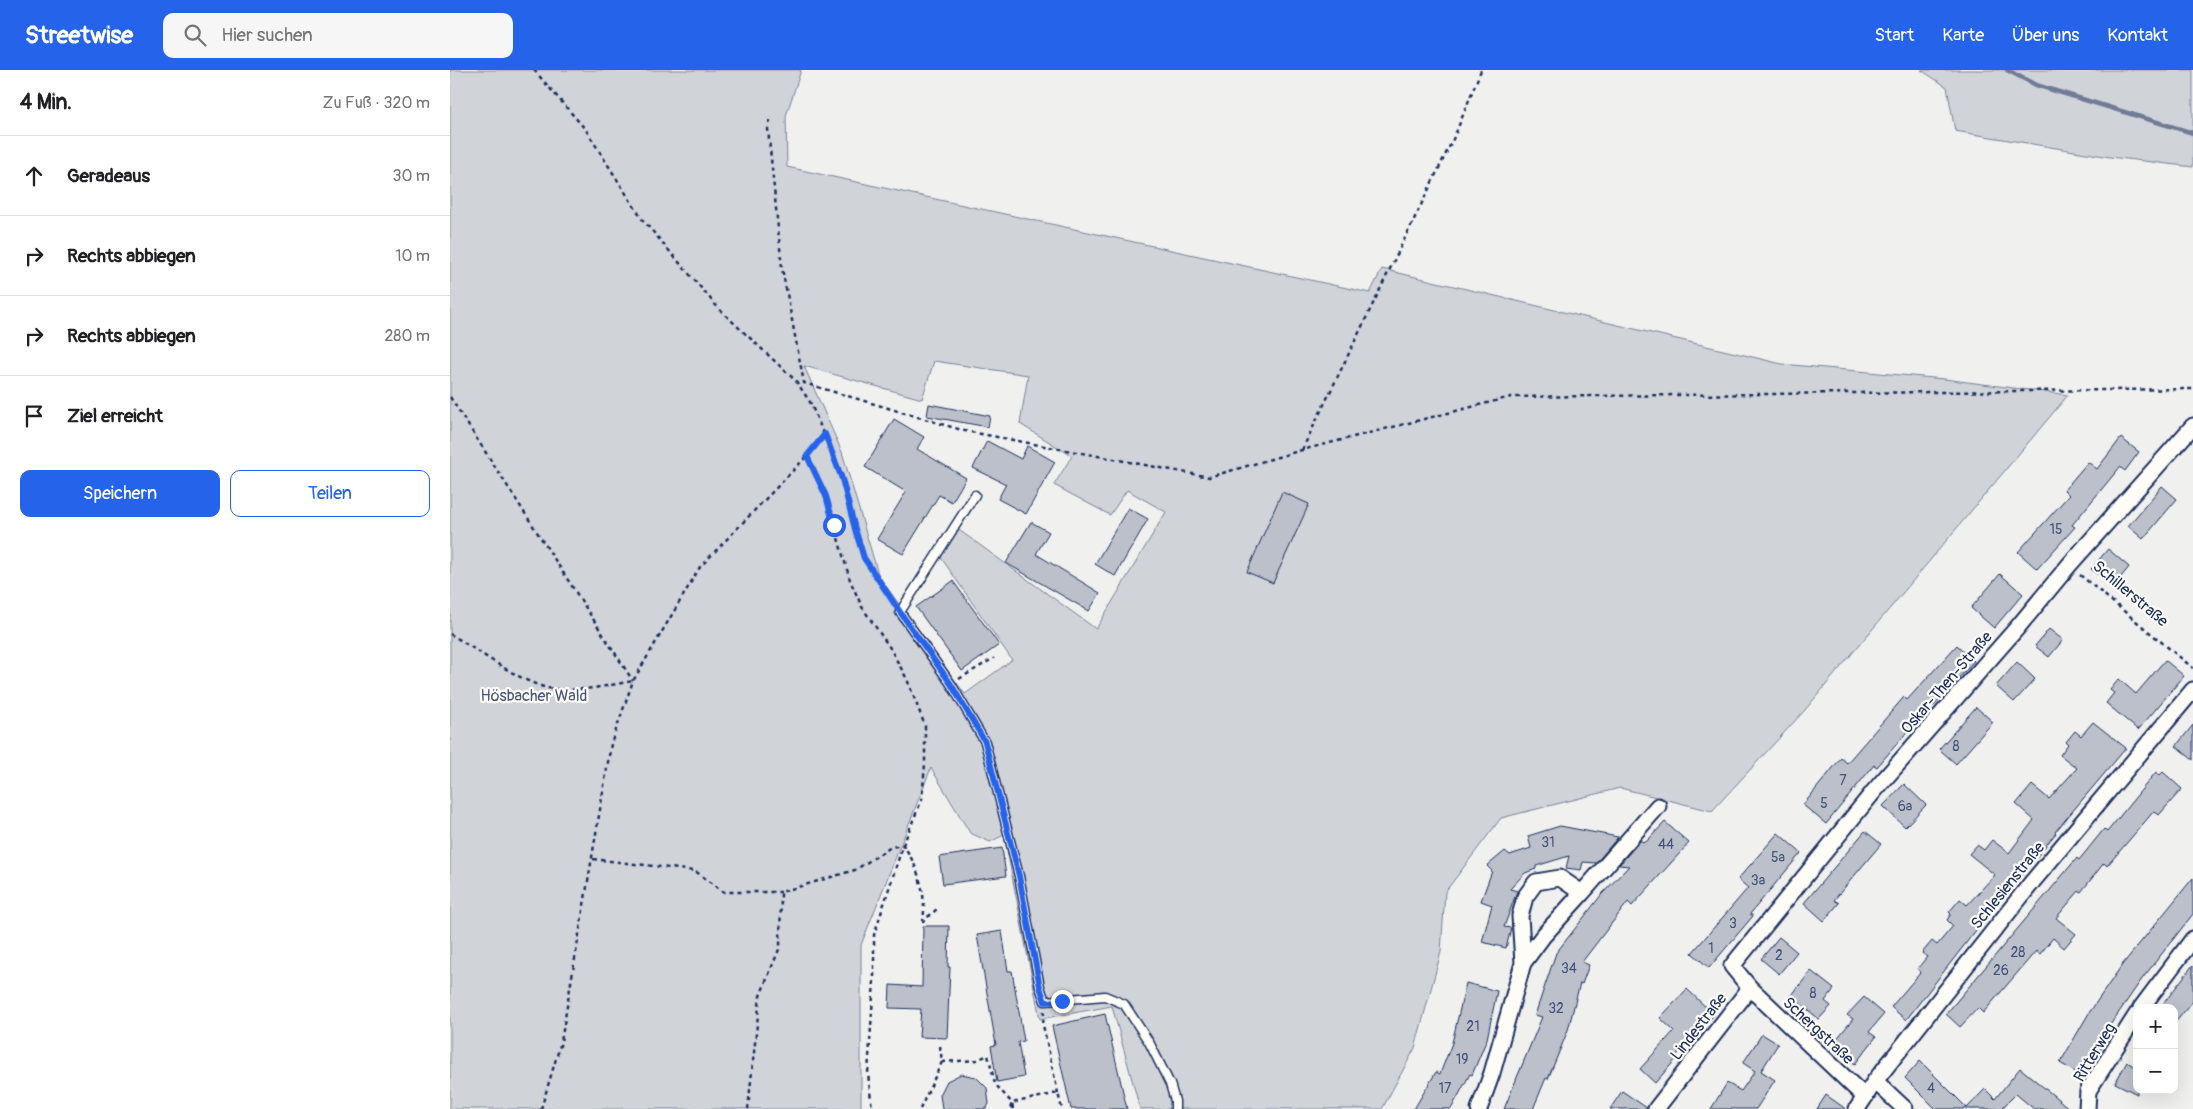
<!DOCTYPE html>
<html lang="de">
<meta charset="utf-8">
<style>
:root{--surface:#fff;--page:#f6f6f6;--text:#202124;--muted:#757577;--line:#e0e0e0;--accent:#2563eb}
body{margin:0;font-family:Pangolin,sans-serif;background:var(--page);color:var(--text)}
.controls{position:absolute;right:15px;bottom:15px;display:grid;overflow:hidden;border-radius:10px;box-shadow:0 5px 20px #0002}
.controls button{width:45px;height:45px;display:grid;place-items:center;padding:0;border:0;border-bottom:1px solid var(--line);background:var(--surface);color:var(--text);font:25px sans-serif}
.stop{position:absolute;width:15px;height:15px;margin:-11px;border:4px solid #2563eb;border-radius:50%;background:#fff}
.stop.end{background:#2563eb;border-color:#fff;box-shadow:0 1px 5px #0008}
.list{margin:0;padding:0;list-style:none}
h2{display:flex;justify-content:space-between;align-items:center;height:65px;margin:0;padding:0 20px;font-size:21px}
h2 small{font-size:16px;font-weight:400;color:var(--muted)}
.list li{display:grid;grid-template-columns:32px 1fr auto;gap:15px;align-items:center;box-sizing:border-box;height:80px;padding:0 20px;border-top:1px solid var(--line)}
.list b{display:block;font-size:19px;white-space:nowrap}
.list em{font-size:16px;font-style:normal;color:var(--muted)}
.actions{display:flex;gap:10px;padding:15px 20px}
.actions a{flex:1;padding:11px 0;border:1px solid var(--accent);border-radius:10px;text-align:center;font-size:18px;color:var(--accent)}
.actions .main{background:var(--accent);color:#fff}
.icon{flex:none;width:28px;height:28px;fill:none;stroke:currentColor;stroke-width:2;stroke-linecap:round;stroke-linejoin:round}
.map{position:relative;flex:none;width:1743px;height:1039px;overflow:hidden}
header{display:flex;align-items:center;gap:30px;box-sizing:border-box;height:70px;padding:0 25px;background:var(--accent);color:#fff}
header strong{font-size:24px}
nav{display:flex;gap:28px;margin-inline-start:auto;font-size:18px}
.search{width:350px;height:45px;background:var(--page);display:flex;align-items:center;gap:12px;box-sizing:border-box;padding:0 18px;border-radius:10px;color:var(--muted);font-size:19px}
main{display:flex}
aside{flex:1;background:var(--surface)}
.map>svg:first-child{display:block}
</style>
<header>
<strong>Streetwise</strong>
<div class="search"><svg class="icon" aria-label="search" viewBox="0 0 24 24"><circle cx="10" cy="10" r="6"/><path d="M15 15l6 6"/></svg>Hier suchen</div>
<nav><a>Start</a><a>Karte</a><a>Über uns</a><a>Kontakt</a></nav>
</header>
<main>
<aside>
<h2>4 Min.<small>Zu Fuß · 320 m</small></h2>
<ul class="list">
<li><svg class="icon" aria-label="ahead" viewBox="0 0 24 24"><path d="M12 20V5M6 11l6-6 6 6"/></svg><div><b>Geradeaus</b></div><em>30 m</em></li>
<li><svg class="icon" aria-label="right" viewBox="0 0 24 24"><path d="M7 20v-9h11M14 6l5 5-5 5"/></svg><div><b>Rechts abbiegen</b></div><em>10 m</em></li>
<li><svg class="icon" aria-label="right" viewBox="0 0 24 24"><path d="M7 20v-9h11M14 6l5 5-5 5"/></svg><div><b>Rechts abbiegen</b></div><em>280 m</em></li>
<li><svg class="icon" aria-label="arrive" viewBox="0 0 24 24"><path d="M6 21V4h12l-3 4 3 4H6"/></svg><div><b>Ziel erreicht</b></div></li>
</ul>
<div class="actions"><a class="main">Speichern</a><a>Teilen</a></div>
</aside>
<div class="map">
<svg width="1743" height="1039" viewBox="0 0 1743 1039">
<rect width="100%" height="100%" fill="#f0f0ee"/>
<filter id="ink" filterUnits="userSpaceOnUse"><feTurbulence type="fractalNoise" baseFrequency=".02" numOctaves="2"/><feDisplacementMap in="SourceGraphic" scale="10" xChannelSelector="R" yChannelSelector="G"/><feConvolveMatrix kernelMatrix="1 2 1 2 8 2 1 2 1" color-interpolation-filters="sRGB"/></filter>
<g filter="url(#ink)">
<path fill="#d0d3d8" stroke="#76819b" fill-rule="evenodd" d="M0,0H351L336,46L337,97L920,223L932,199L1332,294L1494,309L1618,325L1355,640L1262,741L1170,718L1051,748L995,822L991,882L965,978L932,1039H690L662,936L590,949L554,765L540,772L520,763L481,698L411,875V1039H0ZM484,291L578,305L570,354L622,386L604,415L660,445L677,420L716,442L646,559L502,455L485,479L562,590L515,624L429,507L392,382L354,296L472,329Z
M1471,0H1743V97L1660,87L1505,61L1497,17Z"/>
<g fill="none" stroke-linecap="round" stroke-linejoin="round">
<path stroke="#6f7b97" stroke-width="4.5" d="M1557,0L1586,15L1743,63"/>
</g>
<path fill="#bbc0ca" stroke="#1b2f5e" d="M479,334L540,346L538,357L477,346Z
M444,349L474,367L467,379L516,408L502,432L489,425L453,484L427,469L456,422L415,397Z
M1671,368L1689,382L1675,401L1670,397L1622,455L1625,457L1587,499L1568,482L1619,425L1614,420L1638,392L1647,399Z
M537,371L571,389L577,376L605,392L576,444L548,429L556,414L523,398Z
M1712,416L1727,429L1693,469L1678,456Z
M832,422L859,434L823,513L797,502Z
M678,438L698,449L665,506L645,494Z
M581,452L599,462L586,484L650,523L639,541L556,493Z
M1658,479L1679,497L1663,517L1641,499Z
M1550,504L1573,524L1544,558L1521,538Z
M503,511L549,575L512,601L466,537Z
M1599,559L1613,570L1599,587L1585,576Z
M1507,575L1524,591L1484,636L1481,634L1427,697L1424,695L1376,754L1353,735L1391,688L1397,693L1454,627L1457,630Z
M1715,590L1734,606L1688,660L1656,633L1664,623L1660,620L1669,609L1686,624Z
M1567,592L1585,609L1564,632L1546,616Z
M1526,637L1543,652L1506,694L1489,679Z
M1643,652L1676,678L1605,762L1606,763L1576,800L1532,848L1534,850L1456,950L1441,937L1471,902L1467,899L1477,887L1472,883L1482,871L1487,875L1503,856L1497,850L1501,844L1499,842L1510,829L1517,835L1545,805L1519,784L1527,775L1534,780L1542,770L1559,783L1584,750L1566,734L1582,715L1599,729L1627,698L1610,685L1618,674L1616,672L1625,661L1631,666Z
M1743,655V690L1726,676Z
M1706,702L1710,705L1713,702L1732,719L1709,745L1704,741L1657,796L1654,793L1631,822L1629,821L1606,848L1626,864L1614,878L1603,868L1590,884L1586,881L1533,943L1528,938L1510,957L1496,944L1627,788L1629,790L1654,759L1657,762Z
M1454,714L1476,735L1455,757L1433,736Z
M1215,752L1239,773L1182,836L1178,832L1132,892L1139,895L1132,914L1130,913L1118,960L1098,1009L1096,1008L1083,1039H1054L1092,947L1085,945L1106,883L1152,824L1179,796L1169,795L1190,771L1196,772Z
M1110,756L1168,767L1146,793L1133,792L1131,800L1116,798L1119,786L1086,796V799L1075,803L1060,819L1067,821L1054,857L1061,858L1056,878L1032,872L1042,835L1031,831L1042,801L1037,796L1055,781L1060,785L1081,778L1078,766Z
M1415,761L1431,774L1384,830L1389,833L1374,851L1354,833Z
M1328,763L1351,783L1300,844L1303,846L1259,898L1242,883L1298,818L1288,809Z
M552,778L556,806L493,814L489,787Z
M1743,808V844L1692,909L1656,961L1660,964L1634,1007L1610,993L1639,943L1672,895Z
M473,856H499L498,897H500L497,968L469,967L471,939L439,938L440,915L472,917Z
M552,861L558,901H562L574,971L568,972L574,1007L547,1012L541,976L546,975L527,865Z
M1329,867L1347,882L1329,904L1311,889Z
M1743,895V931L1724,954V938H1710Z
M1361,901L1384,919L1375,931L1381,936L1369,949L1341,926Z
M1016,913L1047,921L1037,969L1022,1005L1020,1004L1001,1039H964L986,1002L990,1004L1002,973Z
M1237,919L1264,945L1225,987L1227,988L1205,1013L1190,999L1224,961L1210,948Z
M1414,927L1434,944L1419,962L1426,967L1405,994L1381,976L1403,949L1397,945Z
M655,944L677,1039H621L602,956Z
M1312,964L1328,974L1311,1001L1325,1010L1306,1039H1261L1277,1013L1291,1021L1305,1001L1293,993Z
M1470,991L1517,1038L1535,1019L1545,1029L1570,998L1620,1039H1584L1566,1024L1553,1037L1556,1039H1486L1455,1008Z
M1677,992L1687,998V1024L1665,1013Z
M511,1004L526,1007L537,1018L539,1034L536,1039H492L490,1025L497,1011Z
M1172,1021L1197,1038V1039H1160Z
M1376,1025L1396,1039H1367Z"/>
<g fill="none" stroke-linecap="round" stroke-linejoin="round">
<g stroke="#1b2f5e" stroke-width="11">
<path id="lane" d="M525,425L450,542L501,614L535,672L569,806L590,917L595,931L655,926L674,934L699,972L720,1014L725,1031V1039"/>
</g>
<g stroke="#1b2f5e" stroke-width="19">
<path id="street" d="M1132,823L1208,736
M1300,918L1415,1027
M1691,938L1743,869
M1425,1011L1455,1039
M1029,1039L1042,1003L1073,893L1070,846L1075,827L1086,812L1110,808L1132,823L1093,866L1073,893
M1206,1039L1300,918L1282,896L1425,720L1567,558L1620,494L1743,356
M1407,1039L1425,1011L1583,811L1743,620
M1637,1039L1638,1021L1687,944"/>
</g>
<path stroke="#1b2f5e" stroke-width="2.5" stroke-dasharray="4 4" stroke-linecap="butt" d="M84,0L136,60L192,149L270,240L346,311L360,332L393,409L405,459L414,488L444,533
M320,50L318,59L332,198L354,313L515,361L759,407L852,380L1061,327L1743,319
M0,327L183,611
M852,380L1005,65L1031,0
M357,386L376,426L400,510L412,537L440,578L457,609L475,656V694L472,729L453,775L424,865V910L418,1003L422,1039
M1630,505L1743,598
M0,564C28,580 68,611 98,618C126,623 156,616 183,611
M509,609L544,588
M143,789L245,801L274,822H331
M594,941L593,955L608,1023
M492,992L527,990L538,985L545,1014L562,1033L560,1039
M91,1039L111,972L161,674L183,611L250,497L357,386L375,364
M298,1039L310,926L330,877L331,822L405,800L441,777L453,775C468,795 477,826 473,851L487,839
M470,1039L492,992L490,976
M563,1039L562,1033L608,1023L612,1039"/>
<use href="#lane" stroke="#fdfcf7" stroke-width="8"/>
<use href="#street" stroke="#fdfcf7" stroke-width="15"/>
</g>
</g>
<g fill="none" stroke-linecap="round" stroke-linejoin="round" filter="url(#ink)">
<path stroke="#2563eb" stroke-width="6" d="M384,455L376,426L357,386L375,364L392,409L405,459L414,488L450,542L501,614L535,672L569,806L590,917L595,932L612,931"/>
</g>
<g text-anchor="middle" stroke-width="4.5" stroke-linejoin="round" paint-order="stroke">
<g font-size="14" fill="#435379">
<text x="1606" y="464">15</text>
<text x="1506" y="681">8</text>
<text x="1393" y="715">7</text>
<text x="1374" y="738">5</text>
<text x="1455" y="741">6a</text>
<text x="1098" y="777">31</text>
<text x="1216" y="779">44</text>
<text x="1328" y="792">5a</text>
<text x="1308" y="815">3a</text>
<text x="1283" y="858">3</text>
<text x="1261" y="883">1</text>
<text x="1568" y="887">28</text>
<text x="1329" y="890">2</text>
<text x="1119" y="903">34</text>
<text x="1551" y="905">26</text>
<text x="1363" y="928">8</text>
<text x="1106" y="943">32</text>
<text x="1023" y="961">21</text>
<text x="1012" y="994">19</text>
<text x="995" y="1023">17</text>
<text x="1481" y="1023">4</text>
</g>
<g font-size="16" fill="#1b2f5e" stroke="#fdfcf7">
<text transform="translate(1681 523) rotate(40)" y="6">Schillerstraße</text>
<text transform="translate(1496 612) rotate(-49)" y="6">Oskar-Then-Straße</text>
<text transform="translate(1557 815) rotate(-51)" y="6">Schlesienstraße</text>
<text transform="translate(1248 956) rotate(-52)" y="6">Lindestraße</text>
<text transform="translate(1369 960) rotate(43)" y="6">Schergstraße</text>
<text transform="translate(1644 982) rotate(-59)" y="6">Ritterweg</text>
</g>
<g font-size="16" fill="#48587c" stroke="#fdfcf7">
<text x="84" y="631">Hösbacher Wald</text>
</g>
</g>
</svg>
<div class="controls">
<button>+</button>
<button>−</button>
</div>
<div class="stop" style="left:384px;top:455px"></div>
<div class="stop end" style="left:612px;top:931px"></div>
</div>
</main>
